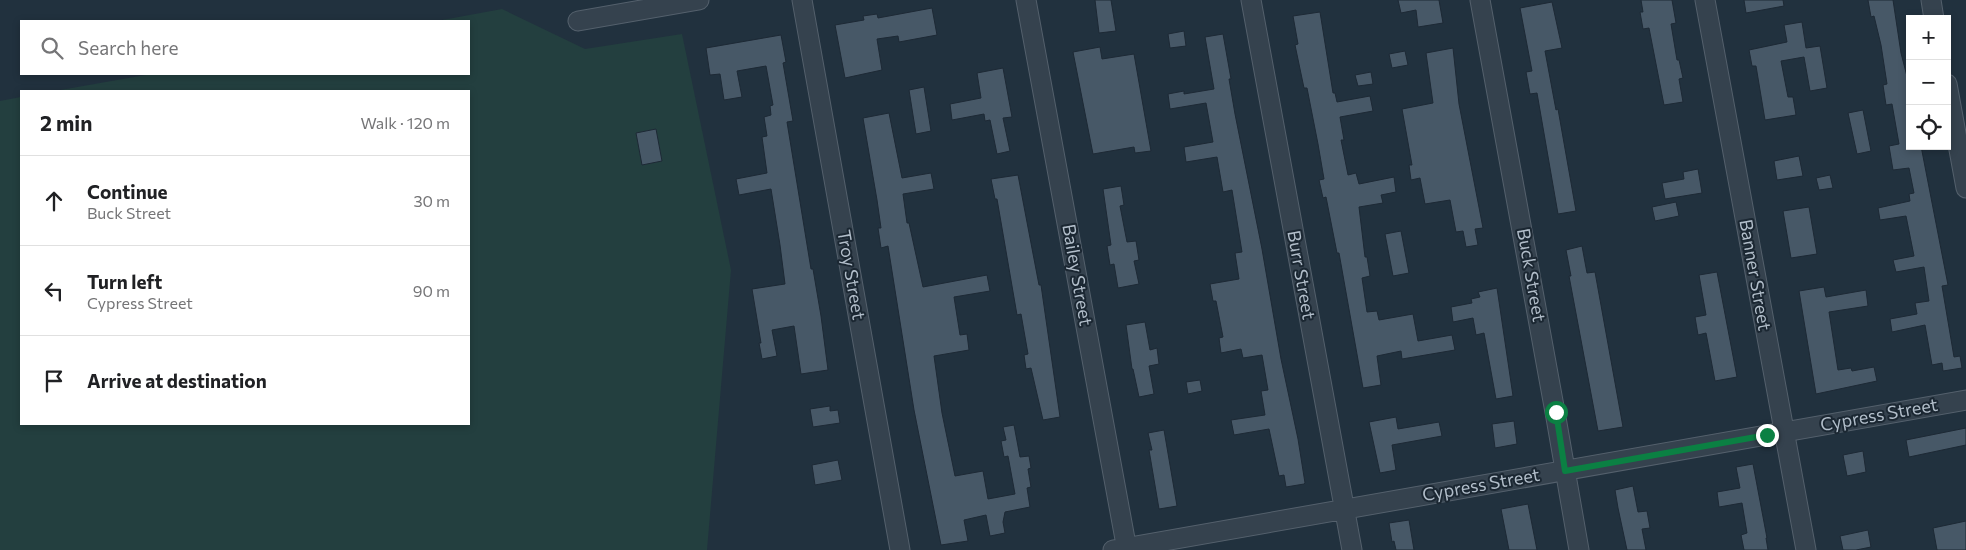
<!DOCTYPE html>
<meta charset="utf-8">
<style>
:root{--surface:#fff;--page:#f6f6f6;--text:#202124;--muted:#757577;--line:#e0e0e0}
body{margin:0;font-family:Commissioner,sans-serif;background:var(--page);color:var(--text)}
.controls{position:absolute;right:15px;top:15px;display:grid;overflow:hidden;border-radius:0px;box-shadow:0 2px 8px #0003}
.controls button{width:45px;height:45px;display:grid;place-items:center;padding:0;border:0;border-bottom:1px solid var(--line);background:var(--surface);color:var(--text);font:25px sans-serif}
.stop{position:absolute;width:15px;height:15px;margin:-11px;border:4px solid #0b8043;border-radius:50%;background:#fff}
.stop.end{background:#0b8043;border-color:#fff;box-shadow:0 1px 5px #0008}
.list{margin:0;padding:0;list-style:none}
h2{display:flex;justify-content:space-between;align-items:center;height:65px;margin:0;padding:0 20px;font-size:21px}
h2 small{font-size:16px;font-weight:400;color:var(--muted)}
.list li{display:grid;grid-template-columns:32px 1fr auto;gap:15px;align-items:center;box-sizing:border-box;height:90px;padding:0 20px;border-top:1px solid var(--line)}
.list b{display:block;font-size:19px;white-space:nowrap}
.list p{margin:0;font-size:16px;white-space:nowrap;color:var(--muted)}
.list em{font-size:16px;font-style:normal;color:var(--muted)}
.icon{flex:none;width:28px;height:28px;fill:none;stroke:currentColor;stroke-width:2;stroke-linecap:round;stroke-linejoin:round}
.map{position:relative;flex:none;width:1966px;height:550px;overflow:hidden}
.search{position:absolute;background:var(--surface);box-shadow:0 2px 8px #0003;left:20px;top:20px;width:450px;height:55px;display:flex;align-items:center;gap:12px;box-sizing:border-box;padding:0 18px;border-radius:0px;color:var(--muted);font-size:19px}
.panel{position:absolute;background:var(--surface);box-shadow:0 2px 8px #0003;left:20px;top:90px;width:450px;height:335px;border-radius:0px}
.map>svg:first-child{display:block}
</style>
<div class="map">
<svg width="1966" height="550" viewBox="0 0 1966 550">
<rect width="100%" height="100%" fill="#21313e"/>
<path fill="#233f3f" d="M502,9L585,49L682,34L731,270L707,550H0V101L21,97V424H469V91H55L151,74H469V21H437Z"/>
<path fill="#475867" stroke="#1d2935" d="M1095,0H1111L1116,31L1099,33Z
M1398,0H1439L1443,23L1418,27L1416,10L1401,13Z
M1641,0H1672L1676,23L1671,24L1677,60H1679L1683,78L1679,79L1683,102L1664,105L1649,28L1643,29L1640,12H1643Z
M1744,0H1783L1784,6L1746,13Z
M1868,0H1893L1901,53L1910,88V146H1921L1948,285L1942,286L1954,357L1960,356L1962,368L1943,371L1942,363L1932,365L1925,325L1892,332L1890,319L1917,314L1915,303L1929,301L1924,267L1896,272L1893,260L1914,256L1906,216L1880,220L1878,208L1910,201L1909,194L1914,193L1909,168L1893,170L1889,146L1899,144L1892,104L1886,105L1883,85L1887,84L1881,45L1874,16L1871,17Z
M1552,2L1562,48L1545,51L1556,110L1558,109L1576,211L1558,214L1537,93L1530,94L1526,72L1532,71L1520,8Z
M932,8L937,35L899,42L898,36L877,39L882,70L845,78L835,25L864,20L863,16L877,14L878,18Z
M1320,12L1333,93H1335L1337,102L1370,96L1373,111L1340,117L1344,140H1341L1348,175L1356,173L1359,184L1394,177L1396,192L1381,195L1383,203L1359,207L1365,257H1367L1370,276L1362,278L1367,312L1377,311L1379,320L1413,314L1418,341L1452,335L1455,350L1402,359L1401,351L1377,356L1381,385L1363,388L1339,253H1337L1326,197L1323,198L1319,180L1324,179L1318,144L1307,88H1304L1295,45L1298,44L1293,16Z
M1802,22L1806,48L1820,46L1827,88L1810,91L1804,57L1781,61L1788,97H1793L1796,115L1765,120L1756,66H1752L1749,50L1787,42L1784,25Z
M1184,31L1186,46L1170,48L1168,34Z
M1223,34L1231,79H1229L1235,114L1262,249L1281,359L1298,439L1305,483L1304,484L1286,487L1284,475L1279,476L1269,429L1234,435L1231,420L1265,415L1261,391L1268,390L1262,355L1243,358L1241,349L1221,353L1219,338L1223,337L1216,301H1213L1210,284L1239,279L1235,253L1242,252L1232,190L1223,192L1217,157L1186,162L1184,147L1213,142L1206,103L1170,109L1168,94L1184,91V94L1214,89L1205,37Z
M781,35L786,62L783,63L793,121L787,122L811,269H813L821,316L828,370L801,374L794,326L772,330L777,356L762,359L759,343H761L752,289L785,284L780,245L771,189L739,195L736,179L767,173L762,137L767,136L764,117L771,115L770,106L773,105L766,66L737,71L742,97L724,100L720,74L710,75L706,48Z
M1100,47L1102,59L1134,54L1151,151L1135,153L1134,147L1093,154L1073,52Z
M1453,48L1459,104L1483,228L1475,229L1478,245L1466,247L1463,231L1456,232L1450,200L1425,204L1420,178L1411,180L1409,165H1412L1402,109L1433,103L1426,53Z
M1405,51L1408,65L1392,68L1389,54Z
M1003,68L1012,117L1003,118L1010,151L997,154L990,120L985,121L984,114L952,120L950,104L981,98L977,73Z
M1371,72L1373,84L1358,86L1355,75Z
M924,87L931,131L916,134L909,90Z
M1863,110L1871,151L1857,154L1848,113Z
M889,113L902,178L931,173L934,189L903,194L907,223H909L923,287L987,275L990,291L954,297L960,335L967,334L969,350L934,356L942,413L955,476L983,471L988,499L1015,494L1008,456L1004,457L1001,441L1006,440L1003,427L1014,425L1020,457L1029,456L1031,468L1028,469L1031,487L1027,488L1030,507L1005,512L1003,522L1005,533L990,536L986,515L964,520L968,541L941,545L914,410L888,246L881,248L878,228H881L877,200L863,118Z
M656,129L662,161L642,165L636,133Z
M1799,156L1803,176L1777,180L1774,161Z
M1698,169L1702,193L1665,199L1662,183L1684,179L1683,172Z
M1018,175L1039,285H1041L1060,417L1043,420L1031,368L1026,369L1024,355L1028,354L1021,314L1017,315L997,199H995L991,179Z
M1830,175L1833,188L1819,190L1816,178Z
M1121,186L1124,205L1120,206L1127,242L1136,241L1139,260L1134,261L1139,284L1118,288L1114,264L1110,265L1107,246L1111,245L1103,189Z
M1676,202L1679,216L1655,221L1652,207Z
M1809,207L1817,254L1791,258L1783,211Z
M1401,231L1409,273L1393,276L1385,234Z
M1582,246L1587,273L1595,272L1623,427L1598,431L1569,276H1571L1566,250Z
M1717,272L1737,377L1715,381L1706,333L1698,335L1695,317L1706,315L1699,275Z
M1824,287L1826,297L1866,290L1868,306L1829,312L1838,370L1851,368L1852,371L1874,367L1877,381L1816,394L1799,291Z
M1497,288L1513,396L1496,399L1484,333L1476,335L1473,318L1453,322L1451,307L1472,303L1471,299L1480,297L1478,292Z
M1145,322L1150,350L1157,348L1159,364L1149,366L1154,394L1139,397L1133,369H1132L1126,325Z
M1200,380L1202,391L1188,394L1186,382Z
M830,406V411L838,410L840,423L813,427L810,409Z
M1396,417L1398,429L1439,422L1442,436L1392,445L1396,470L1380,473L1369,422Z
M1514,421L1517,444L1495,448L1492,424Z
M1966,428V445L1909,457L1906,440Z
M1164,430L1177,506L1159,509L1149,450H1152L1148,433Z
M1863,451L1866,472L1847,476L1843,455Z
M838,460L842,480L815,485L812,465Z
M1753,464L1767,538H1766L1768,550H1744L1741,535L1747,533L1742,503L1719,507L1717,492L1740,488L1736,467Z
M1633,486L1638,512L1647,511L1650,528L1642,529L1646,550H1627L1618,508L1615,490Z
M1528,504L1537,550H1509L1501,509Z
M1409,520L1414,550H1396L1394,541L1392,542L1389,523Z
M1966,521V550H1937L1933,528Z
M1868,530L1871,547L1856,550H1843L1840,536Z"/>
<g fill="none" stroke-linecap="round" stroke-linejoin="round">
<g stroke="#54606c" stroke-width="21">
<path id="street" d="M802,0L900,550
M1026,0L1127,550
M1251,0L1352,550
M1480,0L1555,412L1579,550
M1705,0L1806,550
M1931,0L1934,19
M578,21L699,0
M1947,84L1966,188
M1113,550L1966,400"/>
</g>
<use href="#street" stroke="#35424e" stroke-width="19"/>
</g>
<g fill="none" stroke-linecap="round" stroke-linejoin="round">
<path stroke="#0b8043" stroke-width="6" d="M1556,412L1565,471L1767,435"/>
</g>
<g text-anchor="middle" stroke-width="4" stroke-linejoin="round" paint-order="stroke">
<g font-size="18" fill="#b1bdc9" stroke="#1b2732">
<text transform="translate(851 275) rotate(80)" y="6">Troy Street</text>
<text transform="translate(1077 275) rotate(80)" y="6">Bailey Street</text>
<text transform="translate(1301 275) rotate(80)" y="6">Burr Street</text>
<text transform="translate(1531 275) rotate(80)" y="6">Buck Street</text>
<text transform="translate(1755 275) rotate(80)" y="6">Banner Street</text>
<text transform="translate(1879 415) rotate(-10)" y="6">Cypress Street</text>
<text transform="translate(1481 485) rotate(-10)" y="6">Cypress Street</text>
</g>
</g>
</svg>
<div class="controls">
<button>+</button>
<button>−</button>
<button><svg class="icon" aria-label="locate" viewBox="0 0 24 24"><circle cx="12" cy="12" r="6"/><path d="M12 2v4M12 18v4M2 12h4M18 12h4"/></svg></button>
</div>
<div class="stop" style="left:1556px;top:412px"></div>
<div class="stop end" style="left:1767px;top:435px"></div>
<div class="search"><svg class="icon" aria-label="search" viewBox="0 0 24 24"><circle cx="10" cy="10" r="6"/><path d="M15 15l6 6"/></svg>Search here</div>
<section class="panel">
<h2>2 min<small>Walk · 120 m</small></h2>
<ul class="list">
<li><svg class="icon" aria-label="ahead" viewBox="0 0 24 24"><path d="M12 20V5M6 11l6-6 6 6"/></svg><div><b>Continue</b><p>Buck Street</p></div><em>30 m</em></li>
<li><svg class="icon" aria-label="left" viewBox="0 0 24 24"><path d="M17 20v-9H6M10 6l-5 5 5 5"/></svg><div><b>Turn left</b><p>Cypress Street</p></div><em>90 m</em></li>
<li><svg class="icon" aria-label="arrive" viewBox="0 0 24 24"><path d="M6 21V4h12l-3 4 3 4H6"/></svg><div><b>Arrive at destination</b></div></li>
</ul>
</section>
</div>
